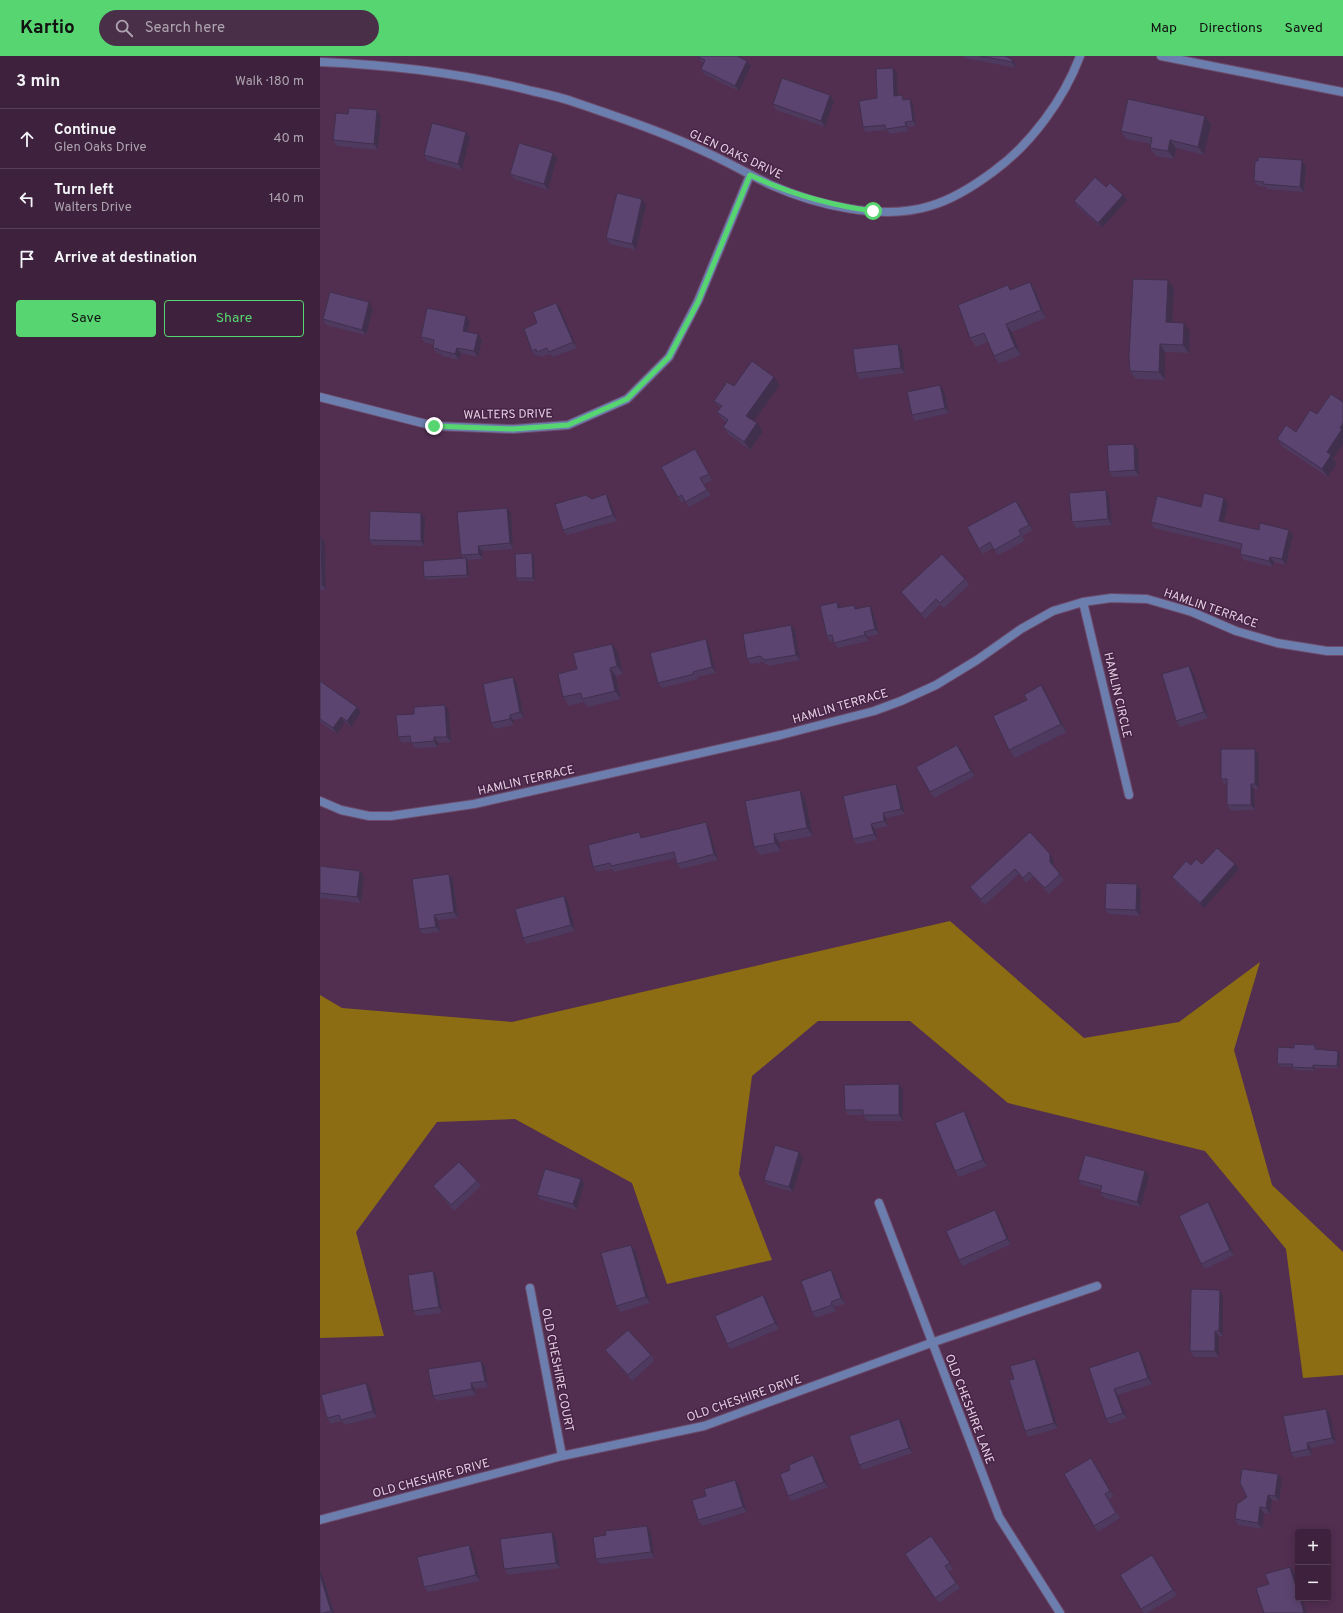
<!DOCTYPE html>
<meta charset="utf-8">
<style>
:root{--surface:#3e223d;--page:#492f48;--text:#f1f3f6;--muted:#ada4b0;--line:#573f57;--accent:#57d570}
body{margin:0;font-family:Overpass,sans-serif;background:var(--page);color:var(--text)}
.controls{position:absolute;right:12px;bottom:12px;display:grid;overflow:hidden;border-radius:4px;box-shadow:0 2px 10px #0003}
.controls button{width:36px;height:36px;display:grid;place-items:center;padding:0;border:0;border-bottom:1px solid var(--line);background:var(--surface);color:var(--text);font:20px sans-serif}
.stop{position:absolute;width:12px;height:12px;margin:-9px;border:3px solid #57d570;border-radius:50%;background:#fff}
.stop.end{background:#57d570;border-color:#fff;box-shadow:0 1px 4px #0008}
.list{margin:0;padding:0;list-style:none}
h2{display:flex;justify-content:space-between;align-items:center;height:52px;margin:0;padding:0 16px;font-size:17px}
h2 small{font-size:13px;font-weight:400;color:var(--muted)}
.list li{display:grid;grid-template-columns:26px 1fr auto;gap:12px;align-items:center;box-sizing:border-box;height:60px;padding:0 16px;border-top:1px solid var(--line)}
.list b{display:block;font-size:15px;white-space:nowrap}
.list p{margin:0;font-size:13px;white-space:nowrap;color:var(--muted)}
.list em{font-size:13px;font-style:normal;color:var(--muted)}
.actions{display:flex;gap:8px;padding:12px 16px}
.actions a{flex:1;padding:9px 0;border:1px solid var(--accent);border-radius:4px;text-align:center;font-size:14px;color:var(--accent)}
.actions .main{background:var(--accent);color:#111}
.icon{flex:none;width:22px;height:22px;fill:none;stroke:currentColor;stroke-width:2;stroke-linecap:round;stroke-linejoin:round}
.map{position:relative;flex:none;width:1023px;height:1557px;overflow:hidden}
header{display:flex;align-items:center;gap:24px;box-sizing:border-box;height:56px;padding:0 20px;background:var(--accent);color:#111}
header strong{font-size:19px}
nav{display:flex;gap:22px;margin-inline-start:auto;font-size:14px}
.search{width:280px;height:36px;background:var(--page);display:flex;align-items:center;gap:10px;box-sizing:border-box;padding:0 14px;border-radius:22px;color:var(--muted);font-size:15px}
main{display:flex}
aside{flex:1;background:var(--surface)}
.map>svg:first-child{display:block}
</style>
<header>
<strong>Kartio</strong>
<div class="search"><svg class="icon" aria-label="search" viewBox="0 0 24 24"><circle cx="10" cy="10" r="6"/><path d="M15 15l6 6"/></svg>Search here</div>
<nav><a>Map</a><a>Directions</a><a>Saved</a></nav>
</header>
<main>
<aside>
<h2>3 min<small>Walk · 180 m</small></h2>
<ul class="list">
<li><svg class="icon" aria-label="ahead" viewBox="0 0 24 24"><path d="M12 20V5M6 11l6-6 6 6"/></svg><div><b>Continue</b><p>Glen Oaks Drive</p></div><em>40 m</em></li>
<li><svg class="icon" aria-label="left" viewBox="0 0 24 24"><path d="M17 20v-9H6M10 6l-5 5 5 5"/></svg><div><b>Turn left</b><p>Walters Drive</p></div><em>140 m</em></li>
<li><svg class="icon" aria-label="arrive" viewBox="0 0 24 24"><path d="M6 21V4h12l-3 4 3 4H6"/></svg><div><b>Arrive at destination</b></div></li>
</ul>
<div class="actions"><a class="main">Save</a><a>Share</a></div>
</aside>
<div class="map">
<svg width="1023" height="1557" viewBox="0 0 1023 1557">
<rect width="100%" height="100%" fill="#522e51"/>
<path fill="#8c6d13" d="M630,865L764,982L859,966L940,906L914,994L952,1129L1023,1196V1319L983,1322L966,1193L885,1095L688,1047L590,965H498L432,1020L419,1118L452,1204L347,1228L312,1127L195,1063L117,1066L36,1176L64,1280L0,1282V939L22,952L192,966Z"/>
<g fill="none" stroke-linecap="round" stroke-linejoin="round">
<g stroke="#6c4b6b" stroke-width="10">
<path id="minor" d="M841,0L1023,36
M0,6C72,9 143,17 212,35C226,38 240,41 254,46C301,62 349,78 394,100C413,109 432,120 451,129C496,149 562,165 610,150C634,143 654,130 674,115C711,88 744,43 760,0
M0,341L114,370L193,373L248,369L307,343L349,301L378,245L430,119
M763,546L809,739
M0,745L21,754L49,760H71L154,748L461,679L554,655L581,645L616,629L657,604L701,573L733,555L763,546L791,542L827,543L872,556L916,575L957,587L1007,595H1023
M559,1147L679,1461L740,1557
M210,1232L242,1400
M0,1464L242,1400L384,1370L611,1287L777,1230"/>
</g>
<use href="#minor" stroke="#6c7ead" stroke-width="8"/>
</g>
<path fill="#4e3a5f" d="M644,0H685L693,4L696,10V12L645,2Z
M378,1L427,5L431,10L419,35L385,19L381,13L384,7L382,6Z
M577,17L578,40L582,39L586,44L593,48L596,70L588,71L589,75L570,78L567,74L546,76L543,71L557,42Z
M510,39L514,45L505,71L456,54L453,48Z
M61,60L58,94L17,90L13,84Z
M885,60L891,68L884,99L856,92L854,103L836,100L830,92L831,88L806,83L801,75Z
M146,76L150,81L142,114L108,105L104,99Z
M233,97L237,102L228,134L194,123L190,118Z
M982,104L986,110L984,136L947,133L946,131L938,130L934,125L938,105Z
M786,131L803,139L807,144L782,172L758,151L754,145Z
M326,149L316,194L290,188L286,182Z
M848,224L854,232L852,266L870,275L869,297L845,296V324L816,323L810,315Z
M710,226L715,234L726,262L692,276L701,299L679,308L674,300L668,286L656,291L650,282L691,234Z
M53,252L46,279L6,269L3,263Z
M240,252L257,292L233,301L230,298L221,301L219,299L216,300L212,295L217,267Z
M146,260L150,266L147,276L158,278L162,284L158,301L141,297L139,304L122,300L121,298L117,297L113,292V288L105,287L101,281Z
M578,288L582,293L585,317L540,323L536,317Z
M460,329L434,365L443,375L430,394L409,379L403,371L406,366L403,364L397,356L400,352L394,345L414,330Z
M624,335L629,357L595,365L592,359Z
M957,383L1013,403L1017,407L1008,421L963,391Z
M818,393L819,420L793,421L789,416Z
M378,398L392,424L384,428L391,439L369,451L365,445L361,447L358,441Z
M786,434L789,440L792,469L756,472L752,466Z
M904,442L908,448L904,466L939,474L973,479L966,509L954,506L953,511L924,504L920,498L921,493L834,472L831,466L881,451Z
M272,443L290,444L297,465L247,479L243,474Z
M700,450L713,474L702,480L705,485L678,499L673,492L663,498L659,493Z
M187,452L191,457L193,493L162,495L163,503L147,504L149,521L106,524L104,521L143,502L141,499Z
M105,462L104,490L53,489L49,484Z
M0,481L5,487L6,534H0Z
M214,500L215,525H198L196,522Z
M645,523L649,529L624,552L620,549L605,563L585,541L581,536Z
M550,550L553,555L559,578L548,581L549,585L518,592L514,587L513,585L510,586L507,580L521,552L537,553Z
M471,569L475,574L480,604L449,610L443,606L431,608L427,603Z
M389,589L396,617L377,621L378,623L342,632L338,627Z
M298,596L303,618L296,620L301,643L268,651L264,646L249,650L243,641L257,613Z
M869,610L873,615L888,662L860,671L856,665Z
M0,625L37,651L41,656L31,671L25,666L17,678L0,666Z
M197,627L204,662L193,664L194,669L175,673L171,667Z
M726,637L747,676L695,702L689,694Z
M129,655L131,686L118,687V691L95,692L91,686L82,687L78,681Z
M935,693L939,699V733H934L935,754L911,755L907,749V729H905L901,723Z
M641,694L655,720L614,742L610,736Z
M576,728L579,734L585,758L566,762L568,770L555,773L557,784L537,788L533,783Z
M485,742L493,780L459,786L461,795L440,799L434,791Z
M386,766L389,772L398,804L361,813L357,808L356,802L294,816L292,813L277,816L273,811L323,782Z
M710,776L734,804L733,811L744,824L729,838L713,821L706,827L699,818L665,849L654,837L650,831Z
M882,808L919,813L884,852L856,827L852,821L871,809Z
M0,810L40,815L44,820L41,847L0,842Z
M133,824L138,862L118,864L120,876L102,878L99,873Z
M817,828L821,834L820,860L789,858L785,853Z
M244,840L248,845L255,875L207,888L203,882Z
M974,992H997V993L1020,998L1019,1012H995V1015L974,1014L972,1011L959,1010L957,1008Z
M583,1034V1065H547L543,1059H528L525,1054Z
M648,1061L667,1110L639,1121L635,1115Z
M479,1096L483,1102L473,1136L448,1129L444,1124Z
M825,1115L829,1120L821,1151L784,1142L780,1136L781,1134L762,1129L758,1124Z
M261,1123L264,1128L257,1154L221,1144L217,1139Z
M157,1125L161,1130L134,1155L117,1135L113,1130Z
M892,1152L914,1199L885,1213L881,1208Z
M675,1154L679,1160L691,1188L643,1210L639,1204Z
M311,1189L315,1194L330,1247L300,1256L296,1250Z
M514,1219L525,1248L514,1251L516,1255L496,1262L492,1256Z
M117,1221L122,1257L97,1260L93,1255Z
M903,1240V1280H899V1301H874L870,1295Z
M447,1245L459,1273L411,1293L407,1288Z
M285,1294L331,1299L334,1305L312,1325L289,1299Z
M819,1295L823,1300L832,1328L798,1339L807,1362L790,1368L786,1363L769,1312Z
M161,1305L165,1310L168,1331L155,1333L156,1339L117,1345L113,1340Z
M719,1309L738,1372L708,1381L705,1375L694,1323Z
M50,1332L57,1361L24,1369L22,1365L11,1368L7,1362Z
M1010,1358L1016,1387L991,1392L992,1399L975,1402L971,1397Z
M583,1368L592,1397L543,1414L539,1409Z
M493,1399L497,1405L508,1431L472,1445L468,1440L470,1414Z
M775,1408L794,1440L789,1443L800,1462L778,1476L774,1470Z
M958,1418L962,1424L959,1445L952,1444L950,1458L944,1457L942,1473L918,1469L915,1463L927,1441Z
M419,1429L427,1456L382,1470L378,1464Z
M232,1476L236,1482L240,1512L188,1519L184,1513Z
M331,1476L334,1502L280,1508L276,1503Z
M611,1480L633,1513L629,1516L640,1532L619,1547L585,1498Z
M149,1489L153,1495L160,1525L108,1536L104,1531Z
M832,1499L857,1539L827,1557H824L821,1553Z
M2,1517L14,1557H0Z"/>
<path fill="#40304e" d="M693,4L696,10V12L692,6Z
M427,5L431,10L419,35L415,30Z
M573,12L577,17L578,45L574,40Z
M510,39L514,45L505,71L501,65Z
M590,43L593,48L596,70L593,65Z
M57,54L61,60L58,94L54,88Z
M885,60L891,68L884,99L878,91Z
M585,66L588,71L589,75L586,70Z
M146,76L150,81L142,114L138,108Z
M850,84L856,92L854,103L848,95Z
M233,97L237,102L228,134L224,128Z
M982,104L986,110L984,136L980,131Z
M803,139L807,144L782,172L778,167Z
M322,143L326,149L316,194L312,188Z
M848,224L854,232L852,274L846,266Z
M710,226L715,234L726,262L721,254Z
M49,246L53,252L46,279L42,274Z
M236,247L240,252L257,292L253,286Z
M146,260L150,266L146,280L143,275Z
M864,267L870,275L869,297L863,289Z
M686,268L692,276L701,299L695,291Z
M158,278L162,284L158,301L154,295Z
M578,288L582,293L585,317L581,312Z
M840,288L845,296V324L839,316Z
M137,292L141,297L139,304L135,298Z
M454,321L460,329L432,368L426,360Z
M620,329L624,335L629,357L625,352Z
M437,367L443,375L430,394L424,386Z
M1023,367V388L1013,403L1017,407L1008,421L1002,413L1007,396Z
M814,388L818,393L819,420L815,414Z
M786,434L789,440L792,469L788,463Z
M286,438L290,444L297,465L293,459Z
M904,442L908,448L903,470L899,465Z
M696,445L700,450L713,474L709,469Z
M187,452L191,457L193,493L190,487Z
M101,457L105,462L104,490L101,485Z
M969,474L973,479L966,509L962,503Z
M1,481L5,487L6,534L2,528Z
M158,490L162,495L163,503L159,498Z
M212,497L214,500L215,525L213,522Z
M950,501L954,506L953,511L949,505Z
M146,502L148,505L149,521L147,519Z
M517,546L521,551L522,558L518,552Z
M550,550L553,555L559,578L555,573Z
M471,569L475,574L480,604L476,599Z
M544,576L548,581L549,585L545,579Z
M386,583L389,589L396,617L392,611Z
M292,588L298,596L303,618L297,610Z
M869,610L873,615L888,662L884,656Z
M290,612L296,620L301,643L295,635Z
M193,621L197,627L204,662L200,656Z
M721,629L726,637L747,676L741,668Z
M125,649L129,655L131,686L127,681Z
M37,651L41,656L31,671L27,665Z
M190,659L193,664L194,669L190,663Z
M21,661L25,666L17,678L13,672Z
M114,681L118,687V691L114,685Z
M637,689L641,694L655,720L651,715Z
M935,693L939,699V733L935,728Z
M576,728L579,734L585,758L581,753Z
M931,728L934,733L935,754L931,749Z
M480,734L485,742L493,780L487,772Z
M563,757L566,762L568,770L564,765Z
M386,766L389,772L398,804L394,798Z
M551,768L555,773L557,784L554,778Z
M454,778L459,786L461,795L455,787Z
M730,798L734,804L733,812L730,806Z
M915,808L919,813L884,852L880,847Z
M40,815L44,820L41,847L37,841Z
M129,818L133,824L138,862L134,856Z
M817,828L821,834L820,860L816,854Z
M244,840L248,845L255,875L251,869Z
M114,859L118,864L120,876L116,871Z
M1018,995L1020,998L1019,1012L1017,1010Z
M993,1009L995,1012V1015L993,1012Z
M579,1028L583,1034V1065L579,1059Z
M644,1055L648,1061L667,1110L663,1104Z
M479,1096L483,1102L473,1136L469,1131Z
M825,1115L829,1120L821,1151L817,1146Z
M261,1123L264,1128L257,1154L253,1148Z
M888,1146L892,1152L914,1199L910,1194Z
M675,1154L679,1160L691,1188L687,1183Z
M311,1189L315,1194L330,1247L326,1241Z
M511,1214L514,1219L525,1248L521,1242Z
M113,1215L117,1221L122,1257L119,1251Z
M900,1234L903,1240V1280L899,1275Z
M443,1239L447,1245L459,1273L455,1267Z
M511,1246L514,1251L516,1255L512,1249Z
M895,1275L899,1280V1301L895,1295Z
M819,1295L823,1300L832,1328L828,1322Z
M715,1303L719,1309L738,1372L734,1367Z
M161,1305L165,1310L168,1331L165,1325Z
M46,1327L50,1332L57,1361L53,1355Z
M151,1327L155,1333L156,1339L152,1333Z
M794,1333L798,1339L807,1362L803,1357Z
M1006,1353L1010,1358L1016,1387L1012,1382Z
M579,1363L583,1368L592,1397L589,1392Z
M987,1387L991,1392L992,1399L988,1393Z
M493,1399L497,1405L508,1431L504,1426Z
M771,1402L775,1408L794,1440L790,1435Z
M958,1418L962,1424L959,1445L955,1440Z
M415,1424L419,1429L427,1456L423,1451Z
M948,1439L952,1444L950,1458L946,1452Z
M940,1451L944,1457L942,1473L938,1467Z
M327,1470L331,1476L334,1502L331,1496Z
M232,1476L236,1482L240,1512L236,1507Z
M149,1489L153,1495L160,1525L156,1519Z
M832,1499L836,1505L857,1539L853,1534Z
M970,1511L974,1516L978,1530V1537Z
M0,1515L2,1517L14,1557H12L11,1555L0,1519Z
M980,1542H982L987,1557H984Z"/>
<path fill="#5b446f" stroke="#40304e" d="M379,0H417L427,5L415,30L381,13L385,4L378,1Z
M660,0H685L693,4L692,6Z
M573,12L574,40L582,39L583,44L590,43L593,65L585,66L586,70L566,73L565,69L543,71L539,45L557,42L556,13Z
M462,22L510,39L501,65L453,48Z
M808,43L885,60L878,91L850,84L848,95L830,92L832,82L801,75Z
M29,52L57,54L54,88L13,84L16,57L28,58Z
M112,67L146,76L138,108L104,99Z
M199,87L233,97L224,128L190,118Z
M938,101L982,104L980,131L943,128L944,126L934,125L935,105H938Z
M775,121L786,131L790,127L803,139L778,167L754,145Z
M297,137L322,143L312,188L286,182Z
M813,223L848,224L846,266L864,267L863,289L840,288L839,316L810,315L809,301Z
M710,226L721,254L686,268L695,291L674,300L664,277L650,282L638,249L688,229L690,234Z
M10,236L49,246L42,274L3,263Z
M236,247L253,286L229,296L227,292L217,296L216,293L212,295L204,273L217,267L213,256Z
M107,252L146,260L143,275L158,278L154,295L137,292L135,298L118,294L119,293L113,292L114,284L101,281Z
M578,288L581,312L536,317L533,293Z
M432,305L454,321L426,360L437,367L424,386L403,371L408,364L397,356L402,350L394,345L407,326L414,330Z
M620,329L625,352L592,359L587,336Z
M1011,338L1023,346V367L1020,372L1022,373L1007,396L1011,399L1002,413L957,383L966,369L976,376L990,354L997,358Z
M814,388L815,414L789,416L787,389Z
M375,393L389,418L380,422L387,434L365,446L362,439L358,441L341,411Z
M786,434L788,463L752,466L749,437Z
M884,437L904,442L899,465L939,474L940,467L969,474L962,503L950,501L949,505L920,498L922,488L831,466L837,440L881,451Z
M286,438L293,459L243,474L235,448L266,439L272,443Z
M696,445L709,469L699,474L701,479L674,494L670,486L659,493L647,471Z
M187,452L190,487L158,490L159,498L141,499L137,456Z
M50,455L101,457V485L49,484Z
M0,481H1L2,528H0Z
M212,497L213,522H196L195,498Z
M622,498L645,523L620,547L616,543L601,558L581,536Z
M146,502L147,519L104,521L103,505Z
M517,546L518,552L534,549L535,553L550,550L555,573L544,576L545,579L514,587L512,579L507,580L500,550Z
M471,569L476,599L445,604L440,600L427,603L423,578Z
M386,583L392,611L373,616L374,618L338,627L330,597Z
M292,588L297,610L290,612L295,635L262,643L261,637L243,641L238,618L257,613L253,597Z
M869,610L884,656L856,665L842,618Z
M193,621L200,656L190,659V663L171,667L163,628Z
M0,625L37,651L27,665L21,661L13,672L0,663Z
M721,629L741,668L689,694L673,660L707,644L704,639Z
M125,649L127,681H114V685L91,687L90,680L78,681L76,659L94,658V651Z
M637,689L651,715L610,736L596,711Z
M901,693H935V728H931V749H907V723H901Z
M576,728L581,753L563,757L564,765L551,768L554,778L533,783L523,740Z
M480,734L487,772L454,778L455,787L434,791L425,745Z
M386,766L394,798L357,808L354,796L291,810L290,807L273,811L268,789L319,776L321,782Z
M710,776L730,798V806L740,818L725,832L709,816L703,822L695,813L661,843L650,831Z
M897,792L915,808L880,847L852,821L866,805L871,809L876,803L882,808Z
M0,810L40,815L37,841L0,837Z
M129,818L134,856L114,859L116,871L99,873L92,823Z
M786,827L817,828L816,854L785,853Z
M244,840L251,869L203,882L195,853Z
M974,988L995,989V993L1018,995L1017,1010L993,1009V1012L972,1011L973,1008H957L958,991L974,992Z
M579,1028V1059H543V1054H525L524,1029Z
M644,1055L663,1104L635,1115L615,1067Z
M455,1089L479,1096L469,1131L444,1124Z
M765,1099L825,1115L817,1146L780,1136L782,1130L758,1124Z
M139,1106L157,1125L131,1149L113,1130Z
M225,1113L261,1123L253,1148L217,1139Z
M888,1146L910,1194L881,1208L859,1160Z
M675,1154L687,1183L639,1204L626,1175Z
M311,1189L326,1241L296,1250L281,1197Z
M511,1214L521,1242L511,1246L512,1249L492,1256L481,1225Z
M113,1215L119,1251L93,1255L88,1219Z
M871,1233L900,1234L899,1275H895V1295H870Z
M443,1239L455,1267L407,1288L395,1260Z
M308,1274L331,1299L308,1319L285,1294Z
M819,1295L828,1322L794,1333L803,1357L786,1363L769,1312Z
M715,1303L734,1367L705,1375L689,1324L694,1323L690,1310Z
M161,1305L165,1325L151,1327L152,1333L113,1340L108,1313Z
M46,1327L53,1355L21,1364L19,1359L7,1362L1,1339Z
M1006,1353L1012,1382L987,1387L988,1393L971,1397L963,1360Z
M579,1363L589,1392L539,1409L529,1380Z
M493,1399L504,1426L468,1440L460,1418L470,1414L469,1409Z
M771,1402L790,1435L785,1438L796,1457L774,1470L744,1418Z
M922,1413L958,1418L955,1440L948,1439L946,1452L940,1451L938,1467L915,1463L917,1448L927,1441L920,1427Z
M415,1424L423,1451L378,1464L372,1444L386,1440L384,1433Z
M327,1470L331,1496L276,1503L273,1481L286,1479L285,1475Z
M232,1476L236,1507L184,1513L180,1483Z
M611,1480L630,1507L625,1510L636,1527L615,1542L585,1498Z
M149,1489L156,1519L104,1531L97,1501Z
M832,1499L853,1534L821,1553L800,1519Z
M970,1511L978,1537V1542H980L984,1557H944L936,1532L949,1528L945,1518Z
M0,1519L11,1555L3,1557H0Z"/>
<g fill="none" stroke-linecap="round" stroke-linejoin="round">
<path stroke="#57d570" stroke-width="5" d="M114,370L193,373L248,369L307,343L349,301L378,246L430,119C470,138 509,149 553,155"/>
</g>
<g text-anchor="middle" stroke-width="3" stroke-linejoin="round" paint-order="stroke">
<g font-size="12" fill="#e5cee3" stroke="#472446">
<text transform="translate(416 98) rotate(25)" y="4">GLEN OAKS DRIVE</text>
<text transform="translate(188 358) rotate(-1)" y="4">WALTERS DRIVE</text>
<text transform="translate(891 552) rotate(19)" y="4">HAMLIN TERRACE</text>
<text transform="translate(798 639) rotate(77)" y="4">HAMLIN CIRCLE</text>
<text transform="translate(520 650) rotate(-16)" y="4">HAMLIN TERRACE</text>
<text transform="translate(206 724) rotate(-13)" y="4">HAMLIN TERRACE</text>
<text transform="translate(238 1314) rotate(79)" y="4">OLD CHESHIRE COURT</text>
<text transform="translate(424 1342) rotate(-19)" y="4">OLD CHESHIRE DRIVE</text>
<text transform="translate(650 1353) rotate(69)" y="4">OLD CHESHIRE LANE</text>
<text transform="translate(111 1422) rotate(-15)" y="4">OLD CHESHIRE DRIVE</text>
</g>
</g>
</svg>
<div class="controls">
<button>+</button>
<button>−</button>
</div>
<div class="stop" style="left:553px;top:155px"></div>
<div class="stop end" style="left:114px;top:370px"></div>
</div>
</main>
